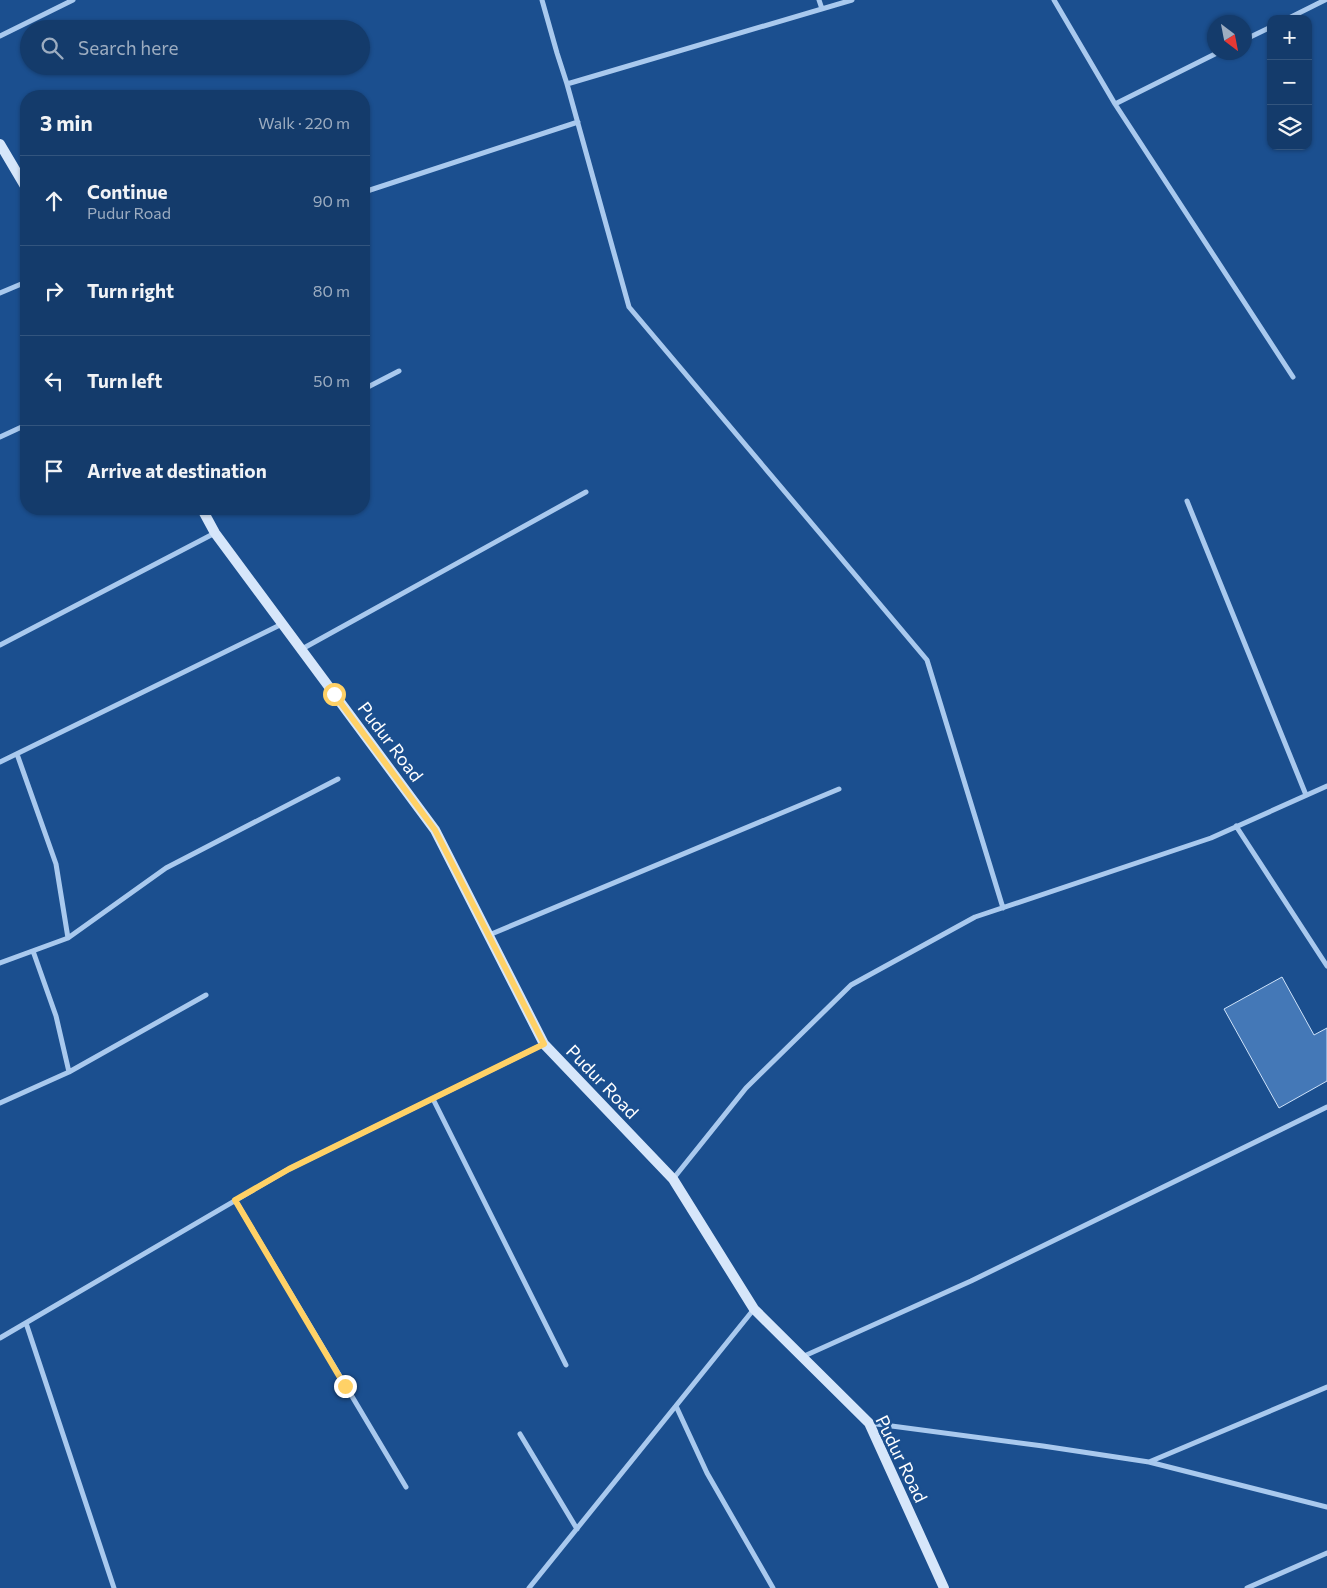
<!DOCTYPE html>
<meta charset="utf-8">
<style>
:root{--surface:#143b6b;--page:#214673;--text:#f1f3f6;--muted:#9dadc1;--line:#33557e}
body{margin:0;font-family:Commissioner,sans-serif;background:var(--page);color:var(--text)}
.controls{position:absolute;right:15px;top:15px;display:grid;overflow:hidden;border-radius:10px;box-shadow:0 1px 4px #0004}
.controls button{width:45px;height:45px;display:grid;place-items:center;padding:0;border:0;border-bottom:1px solid var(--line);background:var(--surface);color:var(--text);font:25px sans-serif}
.compass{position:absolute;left:1207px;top:15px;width:45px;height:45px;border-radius:50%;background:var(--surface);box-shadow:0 1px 4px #0004;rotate:148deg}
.stop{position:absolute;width:15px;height:15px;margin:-11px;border:4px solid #ffd166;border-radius:50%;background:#fff}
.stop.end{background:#ffd166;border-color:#fff;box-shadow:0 1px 5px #0008}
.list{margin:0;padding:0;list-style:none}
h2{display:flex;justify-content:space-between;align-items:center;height:65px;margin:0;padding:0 20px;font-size:21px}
h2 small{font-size:16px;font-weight:400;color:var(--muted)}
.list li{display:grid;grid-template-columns:32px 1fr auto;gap:15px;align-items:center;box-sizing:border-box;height:90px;padding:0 20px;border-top:1px solid var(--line)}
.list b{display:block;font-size:19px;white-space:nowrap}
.list p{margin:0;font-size:16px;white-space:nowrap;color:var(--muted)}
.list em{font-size:16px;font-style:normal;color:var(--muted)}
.icon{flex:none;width:28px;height:28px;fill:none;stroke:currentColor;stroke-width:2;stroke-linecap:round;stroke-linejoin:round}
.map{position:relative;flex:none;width:1327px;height:1588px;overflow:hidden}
.search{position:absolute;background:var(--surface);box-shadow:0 1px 4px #0004;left:20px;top:20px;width:350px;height:55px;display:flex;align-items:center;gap:12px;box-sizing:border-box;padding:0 18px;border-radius:28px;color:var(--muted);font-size:19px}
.panel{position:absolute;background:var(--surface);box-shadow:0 1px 4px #0004;left:20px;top:90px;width:350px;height:425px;border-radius:20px}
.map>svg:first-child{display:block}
</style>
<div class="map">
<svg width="1327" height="1588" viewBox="0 0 1327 1588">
<rect width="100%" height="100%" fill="#1b4f8f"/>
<path fill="#4478b7" stroke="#cfe3fa" d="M1282,977L1314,1035L1327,1028V1081L1279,1108L1224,1009Z"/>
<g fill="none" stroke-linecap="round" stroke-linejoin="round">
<path stroke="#a9c9ee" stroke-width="5" d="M542,0L557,53L567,84L629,307L927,660L1003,908
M819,0L822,9
M1054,0L1115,104L1219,52
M1287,19L1325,0
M0,36L73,0
M1244,40L1271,27
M567,84L852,0
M1115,104L1293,377
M364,192L578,122
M0,293L26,282
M364,389L399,371
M0,437L26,425
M1187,501L1306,795
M0,645L215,533
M302,649L586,492
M17,754L56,864L68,938
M0,762L282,624
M1236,826L1327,966
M489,935L839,789
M33,951L56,1016L69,1072
M0,963L68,938L166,868L338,779
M433,1099L566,1365
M0,1103L69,1072L206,995
M673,1179L746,1088L851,985L975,917L1211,838L1327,786
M235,1200L406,1487
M26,1323L114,1588
M0,1338L289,1169L544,1044
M802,1357L971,1281L1327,1107
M676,1406L707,1473L773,1588
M869,1423L1043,1446L1149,1462L1327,1507
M520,1434L577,1529
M1149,1462L1327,1387
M529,1588L754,1309
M1247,1588L1327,1553"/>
<path stroke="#d6e6fa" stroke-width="10" d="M0,144L26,188
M202,509L215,533L435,830L544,1044L673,1179L754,1309L869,1423L944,1588"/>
</g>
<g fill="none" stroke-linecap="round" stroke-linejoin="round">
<path stroke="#ffd166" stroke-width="6" d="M334,694L435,830L544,1044L289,1169L235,1200L345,1386"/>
</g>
<g text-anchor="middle" stroke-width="5" stroke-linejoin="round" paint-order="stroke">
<g font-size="18" fill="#fff" stroke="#1b4f8f">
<text transform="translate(390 742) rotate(53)" y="6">Pudur Road</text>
<text transform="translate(602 1082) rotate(46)" y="6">Pudur Road</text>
<text transform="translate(901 1459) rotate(64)" y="6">Pudur Road</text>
</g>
</g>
</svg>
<div class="controls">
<button>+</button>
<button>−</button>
<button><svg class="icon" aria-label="layers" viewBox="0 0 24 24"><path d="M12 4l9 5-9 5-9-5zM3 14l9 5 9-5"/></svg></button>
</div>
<svg class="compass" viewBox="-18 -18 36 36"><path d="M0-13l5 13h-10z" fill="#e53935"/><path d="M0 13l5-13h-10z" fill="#9dadc1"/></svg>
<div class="stop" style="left:334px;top:694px"></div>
<div class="stop end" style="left:345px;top:1386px"></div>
<div class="search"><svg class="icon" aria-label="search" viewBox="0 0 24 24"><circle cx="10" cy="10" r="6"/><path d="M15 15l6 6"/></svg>Search here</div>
<section class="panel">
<h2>3 min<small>Walk · 220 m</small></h2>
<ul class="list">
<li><svg class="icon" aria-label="ahead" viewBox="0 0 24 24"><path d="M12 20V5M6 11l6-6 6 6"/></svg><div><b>Continue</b><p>Pudur Road</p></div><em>90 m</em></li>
<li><svg class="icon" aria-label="right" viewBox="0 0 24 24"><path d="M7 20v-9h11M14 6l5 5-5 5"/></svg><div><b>Turn right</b></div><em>80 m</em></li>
<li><svg class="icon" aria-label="left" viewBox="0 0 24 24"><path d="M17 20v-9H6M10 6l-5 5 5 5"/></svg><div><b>Turn left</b></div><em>50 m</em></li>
<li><svg class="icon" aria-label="arrive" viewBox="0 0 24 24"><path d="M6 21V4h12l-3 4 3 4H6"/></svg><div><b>Arrive at destination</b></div></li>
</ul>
</section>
</div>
